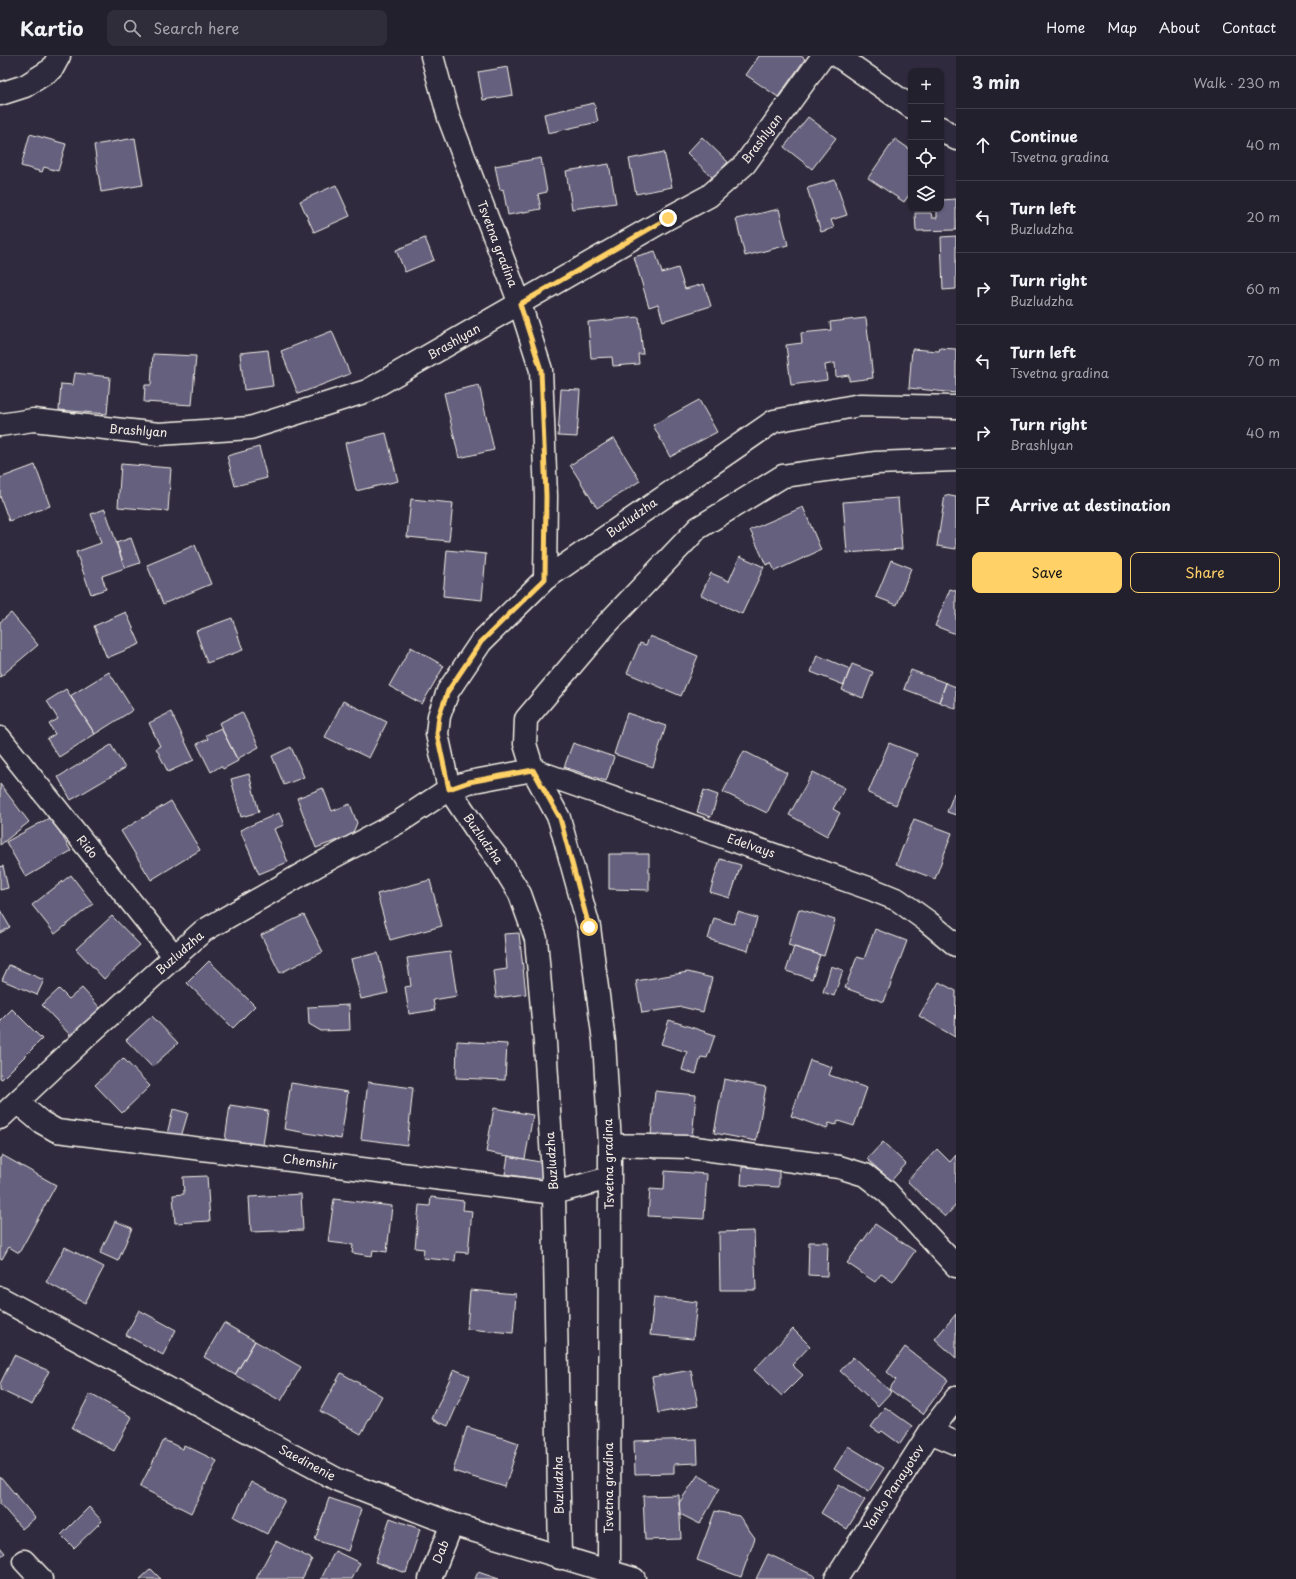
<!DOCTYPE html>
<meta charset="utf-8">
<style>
:root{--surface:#23202e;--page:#2f2d3a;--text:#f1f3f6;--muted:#a3a3aa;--line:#403e4a;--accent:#ffd166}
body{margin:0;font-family:"Playpen Sans",sans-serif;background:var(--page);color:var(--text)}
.controls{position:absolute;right:12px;top:12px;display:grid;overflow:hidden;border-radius:8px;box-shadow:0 1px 3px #0004}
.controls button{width:36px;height:36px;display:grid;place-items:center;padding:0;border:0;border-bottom:1px solid var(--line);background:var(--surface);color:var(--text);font:20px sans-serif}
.stop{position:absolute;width:12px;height:12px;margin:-9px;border:3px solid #ffd166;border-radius:50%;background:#fff}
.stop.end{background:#ffd166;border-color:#fff;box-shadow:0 1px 4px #0008}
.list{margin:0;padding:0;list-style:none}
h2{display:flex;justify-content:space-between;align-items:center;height:52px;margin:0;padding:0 16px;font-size:17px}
h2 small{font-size:13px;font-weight:400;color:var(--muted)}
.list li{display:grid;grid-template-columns:26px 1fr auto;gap:12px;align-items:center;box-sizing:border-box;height:72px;padding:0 16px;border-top:1px solid var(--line)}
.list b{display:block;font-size:15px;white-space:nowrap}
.list p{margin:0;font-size:13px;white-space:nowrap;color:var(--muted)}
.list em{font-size:13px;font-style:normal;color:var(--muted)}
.actions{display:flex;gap:8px;padding:12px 16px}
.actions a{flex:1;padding:9px 0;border:1px solid var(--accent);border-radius:8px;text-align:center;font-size:14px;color:var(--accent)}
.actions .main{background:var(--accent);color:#111}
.icon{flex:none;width:22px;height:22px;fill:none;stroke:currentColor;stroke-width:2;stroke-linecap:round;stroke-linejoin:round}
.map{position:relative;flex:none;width:956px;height:1523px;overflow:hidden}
header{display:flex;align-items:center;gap:24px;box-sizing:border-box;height:56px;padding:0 20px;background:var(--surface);border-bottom:1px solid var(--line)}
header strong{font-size:19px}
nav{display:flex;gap:22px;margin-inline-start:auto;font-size:14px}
.search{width:280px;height:36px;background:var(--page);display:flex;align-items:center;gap:10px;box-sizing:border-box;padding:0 14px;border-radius:8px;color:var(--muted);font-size:15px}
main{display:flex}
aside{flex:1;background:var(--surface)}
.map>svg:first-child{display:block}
</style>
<header>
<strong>Kartio</strong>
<div class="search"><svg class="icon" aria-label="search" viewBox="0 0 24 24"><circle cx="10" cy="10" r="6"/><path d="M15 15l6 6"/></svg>Search here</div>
<nav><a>Home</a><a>Map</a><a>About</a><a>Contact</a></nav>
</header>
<main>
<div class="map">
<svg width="956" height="1523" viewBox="0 0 956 1523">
<rect width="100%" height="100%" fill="#2f2a3d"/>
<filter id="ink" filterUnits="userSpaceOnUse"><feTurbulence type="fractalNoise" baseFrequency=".025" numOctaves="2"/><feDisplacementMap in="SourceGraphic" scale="8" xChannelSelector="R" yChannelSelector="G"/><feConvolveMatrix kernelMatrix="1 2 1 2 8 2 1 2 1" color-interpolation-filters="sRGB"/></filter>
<g filter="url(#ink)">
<path fill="#66617f" stroke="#f4f1e8" d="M759,0H801L805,3L778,41L746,19Z
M508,11L513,39L483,44L478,16Z
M594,47L598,66L548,77L544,58Z
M808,61L836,82L812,113L784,91Z
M30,78L66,88L58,115L44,111L42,116L21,110Z
M702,81L728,106L713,122L687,97Z
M135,82L143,129L101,136L94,89Z
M895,83L911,94V136L904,146L868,122Z
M664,96L672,131L636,138L629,103Z
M541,102L547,136L538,138L541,153L508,159L503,133L500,134L495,110Z
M609,108L616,147L572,153L566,115Z
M835,124L847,159L831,164L834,172L821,176L807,132Z
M336,129L350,160L314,176L300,145Z
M956,143V174L916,175L915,157H931L932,162H937V153H941V144Z
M779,153L788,189L745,200L736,163Z
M956,180V233L943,234L941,181Z
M425,182L434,204L405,216L396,194Z
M655,195L662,217L678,212L685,233L704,228L711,250L663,265L658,248L649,251L634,201Z
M639,261L643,298H638L639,308L613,310L612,301L591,302L588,266Z
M866,262L873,322L849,325V319L836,321L835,307L825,309L827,324L791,329L786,289L802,287L801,277L831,274L830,266Z
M332,275L350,318L298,338L281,295Z
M940,292L956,293V337L909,332L912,293L939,295Z
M268,294L273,330L244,334L240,297Z
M153,298L196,300L192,349L144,346L145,329H151Z
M75,317L110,321L107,358L59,354L61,328L73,329Z
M479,329L494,394L459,402L444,337Z
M561,333L580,334L577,381L558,380Z
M699,344L717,376L670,401L653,369Z
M386,377L398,425L356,435L345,387Z
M614,382L640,425L597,452L570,409Z
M259,391L267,422L235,430L227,400Z
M121,408L171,412L168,455L118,451Z
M35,409L50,450L9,465L0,440V422Z
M945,439L956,441V493L937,490Z
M898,442L902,493L847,497L843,446Z
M411,443L453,447L449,485L407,481Z
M803,451L821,494L775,515L771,507L766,509L750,474Z
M105,453L125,512L102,520L106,533L91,538L76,496L101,487L91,458Z
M131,482L140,507L125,512L116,487Z
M195,489L211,528L163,548L147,509Z
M447,494L486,498L482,544L443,540Z
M740,500L764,511L742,558L701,539L711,517L729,525Z
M891,504L911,512L897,549L876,541Z
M950,533L956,535V578L935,570Z
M126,556L140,588L107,602L94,570Z
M11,557L38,589L0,621V566Z
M232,562L243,594L207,607L196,575Z
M650,580L698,600L681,640L627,617L640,587L646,589Z
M411,591L444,610L422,648L389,630Z
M817,599L850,613L844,629L811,616Z
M852,608L873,616L863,642L842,634Z
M911,614L946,627L939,646L904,633Z
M109,616L133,654L95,678L70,640Z
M946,627L956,631V653L939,646Z
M66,633L95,678L59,701L47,683L55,678L49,668L58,663L47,645Z
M343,645L387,666L369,702L325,681Z
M171,656L194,704L168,716L156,692L160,690L149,667Z
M242,656L259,691L237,703L219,667Z
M627,657L666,670L653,711L614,698Z
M221,672L238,705L223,713L221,710L211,716L197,688L208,683L206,679Z
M573,687L614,701L606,725L564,711Z
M889,687L917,698L896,749L868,737Z
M111,689L125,712L71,744L58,721Z
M291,691L304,721L284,729L272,700Z
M744,695L787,717L767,757L723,736Z
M813,716L845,732L833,753L840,757L827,780L789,759Z
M249,718L259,756L241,761L231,723Z
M0,728L29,766L0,789Z
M323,732L332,755L350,748L357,767L352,779L316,792L297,742Z
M704,734L718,739L711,761L697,756Z
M954,737L956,738V759L947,756Z
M171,745L200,794L151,824L121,775Z
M279,757L284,769L274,773L288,806L259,818L240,774Z
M51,761L71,795L26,821L6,786Z
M914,763L952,777L935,823L896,808Z
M609,798H649V834L609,833Z
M720,803L741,809L730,842L710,836Z
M3,810L8,832L0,834V811Z
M71,819L93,848L55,878L32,849Z
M430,824L442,870L390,884L377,838Z
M799,853L835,864L824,900L788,889Z
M0,854L10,871L0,877Z
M738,856L757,862L748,895L708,883L714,862L734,868Z
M304,859L323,896L280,917L261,879Z
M112,860L140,889L104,923L76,893Z
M875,873L907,885L884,946L845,932L857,901L864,903Z
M519,877L526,938L496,942L493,915L507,913L504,878Z
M794,891L820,899L812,923L786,915Z
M450,896L457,940L433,944L435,954L409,958L405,931L411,930L407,902Z
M378,897L388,937L361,943L351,903Z
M209,905L255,950L233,972L187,927Z
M9,909L44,924L37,939L2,924Z
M831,910L843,914L834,940L823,936Z
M688,916L712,922L703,956L682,951L642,957L636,925Z
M939,926L956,935L955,981L919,960Z
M82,932L101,953L71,980L42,949L59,933L69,943Z
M349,949L350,974L321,975L309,968L308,951Z
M12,953L42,983L2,1023L0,1022V965Z
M152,960L178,987L152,1011L126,984Z
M669,964L715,979L707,1002L701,1001L696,1018L682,1014L687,996L661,988Z
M457,985L507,988L505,1024L456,1022Z
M123,1002L150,1030L122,1057L95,1029Z
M810,1004L832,1011L829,1019L867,1032L854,1070L838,1065L836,1069L829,1067L827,1073L791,1060Z
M724,1023L766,1031L756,1085L714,1077Z
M368,1026L413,1032L407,1089L361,1083Z
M291,1027L348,1036L341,1083L284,1073Z
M655,1035L696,1039L692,1083L651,1079Z
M230,1049L268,1055L263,1089L225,1084Z
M494,1052L533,1059L525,1103L486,1096Z
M173,1053L188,1057L181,1081L167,1078Z
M883,1086L906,1108L891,1125L867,1103Z
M937,1093L950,1106L956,1099V1149L945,1161L907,1125Z
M2,1099L56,1129L19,1197L9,1191L2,1203L0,1202V1103Z
M508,1100L545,1107L542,1124L505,1118Z
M742,1111L779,1113V1131L741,1129Z
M665,1115L707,1118L704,1163L648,1160L650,1133L664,1134Z
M207,1120L210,1165L175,1167L173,1139L184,1138L183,1121Z
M301,1138L303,1174L251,1176L249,1141Z
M431,1141L464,1145L463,1154L472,1155L468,1197L456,1196L455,1205L423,1202L424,1193L415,1192L419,1149L430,1150Z
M334,1143L392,1150L387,1196L373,1194L372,1200L352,1197L353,1189L328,1186Z
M115,1165L132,1172L118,1205L100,1197Z
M875,1168L915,1195L893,1226L881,1218L875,1226L847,1207Z
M754,1175L756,1234H720L719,1176Z
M809,1186H828L827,1220L808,1219Z
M65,1191L104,1211L85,1247L46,1226Z
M470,1234L516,1238L513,1277L467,1273Z
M654,1241L697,1246L693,1283L650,1279Z
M139,1254L176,1274L163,1299L126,1279Z
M956,1258V1302L935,1283Z
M224,1267L255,1285L235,1319L204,1301Z
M793,1273L810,1290L792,1309L803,1319L782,1340L754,1314Z
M255,1285L301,1311L281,1345L235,1319Z
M905,1291L948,1324L923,1358L889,1333L896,1324L887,1316Z
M14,1299L49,1315L32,1349L0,1334V1328Z
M853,1301L891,1336L878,1350L840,1315Z
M454,1313L470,1320L448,1370L432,1363Z
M691,1314L698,1350L658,1357L652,1321Z
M341,1317L382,1340L361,1378L320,1355Z
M90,1338L132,1361L114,1395L72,1372Z
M885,1351L912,1370L900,1388L882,1375L880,1377L871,1371Z
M467,1371L519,1387L505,1431L453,1415Z
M697,1383L698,1407L674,1408V1417L635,1418L634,1385Z
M164,1384L183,1393L184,1389L217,1405L191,1457L140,1431Z
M848,1390L884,1412L869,1435L834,1413Z
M698,1419L720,1432L700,1468L680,1458L679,1447Z
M0,1420L35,1462L22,1473L0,1448Z
M251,1426L285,1444L267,1478L234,1461Z
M839,1428L865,1444L847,1473L821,1457Z
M679,1439L681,1483L645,1484L643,1440Z
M329,1442L361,1453L348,1495L315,1484Z
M89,1451L102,1465L74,1492L61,1479Z
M715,1455L739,1460L755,1482L741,1521L697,1504Z
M390,1462L420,1473L406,1517L375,1506Z
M276,1485L312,1503L302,1523H256Z
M0,1491L5,1497L0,1501Z
M335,1495L360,1507L352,1523H321Z
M768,1498L815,1520L814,1523H756Z
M151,1513L161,1523H140Z
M478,1516L499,1523H475Z"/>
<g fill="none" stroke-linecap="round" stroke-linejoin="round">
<g stroke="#f4f1e8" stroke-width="25">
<path id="minor" d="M432,0L449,62L520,248L541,314L546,440L545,523
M838,0L911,51
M0,38L25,30L52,13L59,0
M941,72L956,83
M0,369L33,364L159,378L250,372L367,335L668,162L709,140L745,108L823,0
M0,682L175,901
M533,714L871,833L898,844L927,865L956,889
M17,1046L41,1066L57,1075L554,1137L609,1122
M0,1062L87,980L203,875L318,809L399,766L449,733L469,726L533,714
M610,1089L688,1091L839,1111L865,1119L887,1136L956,1210
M930,1376L956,1387
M560,1502L554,1137L545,987L536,883L520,838L499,804L479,778L449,733L437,678L439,660L448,635L481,586L545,523L774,365L860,349L956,351
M24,1505L41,1523
M609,1514L610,1089L604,985L589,871L559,762L533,714L525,688L526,663L604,571L698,472L783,420L876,407L956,404
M430,1523L452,1468
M836,1523L930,1376L956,1342"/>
</g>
<g stroke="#f4f1e8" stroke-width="25">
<path id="tertiary" d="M0,1242L338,1424L452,1468L634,1523"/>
</g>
<use href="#minor" stroke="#2f2a3d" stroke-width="22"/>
<use href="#tertiary" stroke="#2f2a3d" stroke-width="22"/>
</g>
</g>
<g fill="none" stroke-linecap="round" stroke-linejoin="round" filter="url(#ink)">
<path stroke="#ffd166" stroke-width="5" d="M589,871L560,762L533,714L469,726L449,733L437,678L439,660L448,635L481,586L545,523L546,440L541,314L520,248L668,162"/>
</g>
<g text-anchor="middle" stroke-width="3.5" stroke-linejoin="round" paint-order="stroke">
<g font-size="12" fill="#f4f1e8" stroke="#2f2a3d">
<text transform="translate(762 83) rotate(-53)" y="4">Brashlyan</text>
<text transform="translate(497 188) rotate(69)" y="4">Tsvetna gradina</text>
<text transform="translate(454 286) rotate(-30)" y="4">Brashlyan</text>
<text transform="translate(138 375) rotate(4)" y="4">Brashlyan</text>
<text transform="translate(632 462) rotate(-35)" y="4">Buzludzha</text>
<text transform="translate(483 783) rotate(55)" y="4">Buzludzha</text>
<text transform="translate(751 790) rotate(19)" y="4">Edelvays</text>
<text transform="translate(87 791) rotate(51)" y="4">Rido</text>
<text transform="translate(180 897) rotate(-41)" y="4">Buzludzha</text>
<text transform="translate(552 1105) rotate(-94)" y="4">Buzludzha</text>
<text transform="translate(310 1106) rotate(7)" y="4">Chemshir</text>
<text transform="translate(609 1108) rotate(-91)" y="4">Tsvetna gradina</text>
<text transform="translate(307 1407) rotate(28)" y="4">Saedinenie</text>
<text transform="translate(559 1429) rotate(-91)" y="4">Buzludzha</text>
<text transform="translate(609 1432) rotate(-90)" y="4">Tsvetna gradina</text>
<text transform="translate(894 1432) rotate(-57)" y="4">Yanko Panayotov</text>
<text transform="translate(441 1496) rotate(-68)" y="4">Dab</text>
</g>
</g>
</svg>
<div class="controls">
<button>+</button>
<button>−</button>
<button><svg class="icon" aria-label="locate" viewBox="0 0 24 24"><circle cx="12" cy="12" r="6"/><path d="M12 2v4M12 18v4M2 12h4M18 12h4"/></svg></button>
<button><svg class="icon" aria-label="layers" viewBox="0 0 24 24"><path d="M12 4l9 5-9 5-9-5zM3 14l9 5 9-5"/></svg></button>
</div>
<div class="stop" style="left:589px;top:871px"></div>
<div class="stop end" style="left:668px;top:162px"></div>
</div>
<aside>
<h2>3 min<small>Walk · 230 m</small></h2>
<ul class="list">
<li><svg class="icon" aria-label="ahead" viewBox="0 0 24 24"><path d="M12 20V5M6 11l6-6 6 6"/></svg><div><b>Continue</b><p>Tsvetna gradina</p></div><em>40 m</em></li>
<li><svg class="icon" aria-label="left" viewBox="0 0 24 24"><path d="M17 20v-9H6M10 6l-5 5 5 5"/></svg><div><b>Turn left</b><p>Buzludzha</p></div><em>20 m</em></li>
<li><svg class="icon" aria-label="right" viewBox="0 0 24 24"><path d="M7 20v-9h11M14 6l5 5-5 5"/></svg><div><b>Turn right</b><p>Buzludzha</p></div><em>60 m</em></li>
<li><svg class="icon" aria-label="left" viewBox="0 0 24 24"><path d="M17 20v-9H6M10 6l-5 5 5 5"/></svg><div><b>Turn left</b><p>Tsvetna gradina</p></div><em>70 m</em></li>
<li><svg class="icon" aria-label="right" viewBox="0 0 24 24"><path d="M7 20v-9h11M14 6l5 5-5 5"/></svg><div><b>Turn right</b><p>Brashlyan</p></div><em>40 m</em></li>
<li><svg class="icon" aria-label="arrive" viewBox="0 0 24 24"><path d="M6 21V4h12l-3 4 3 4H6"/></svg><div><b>Arrive at destination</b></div></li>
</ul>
<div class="actions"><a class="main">Save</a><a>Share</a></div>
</aside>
</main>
